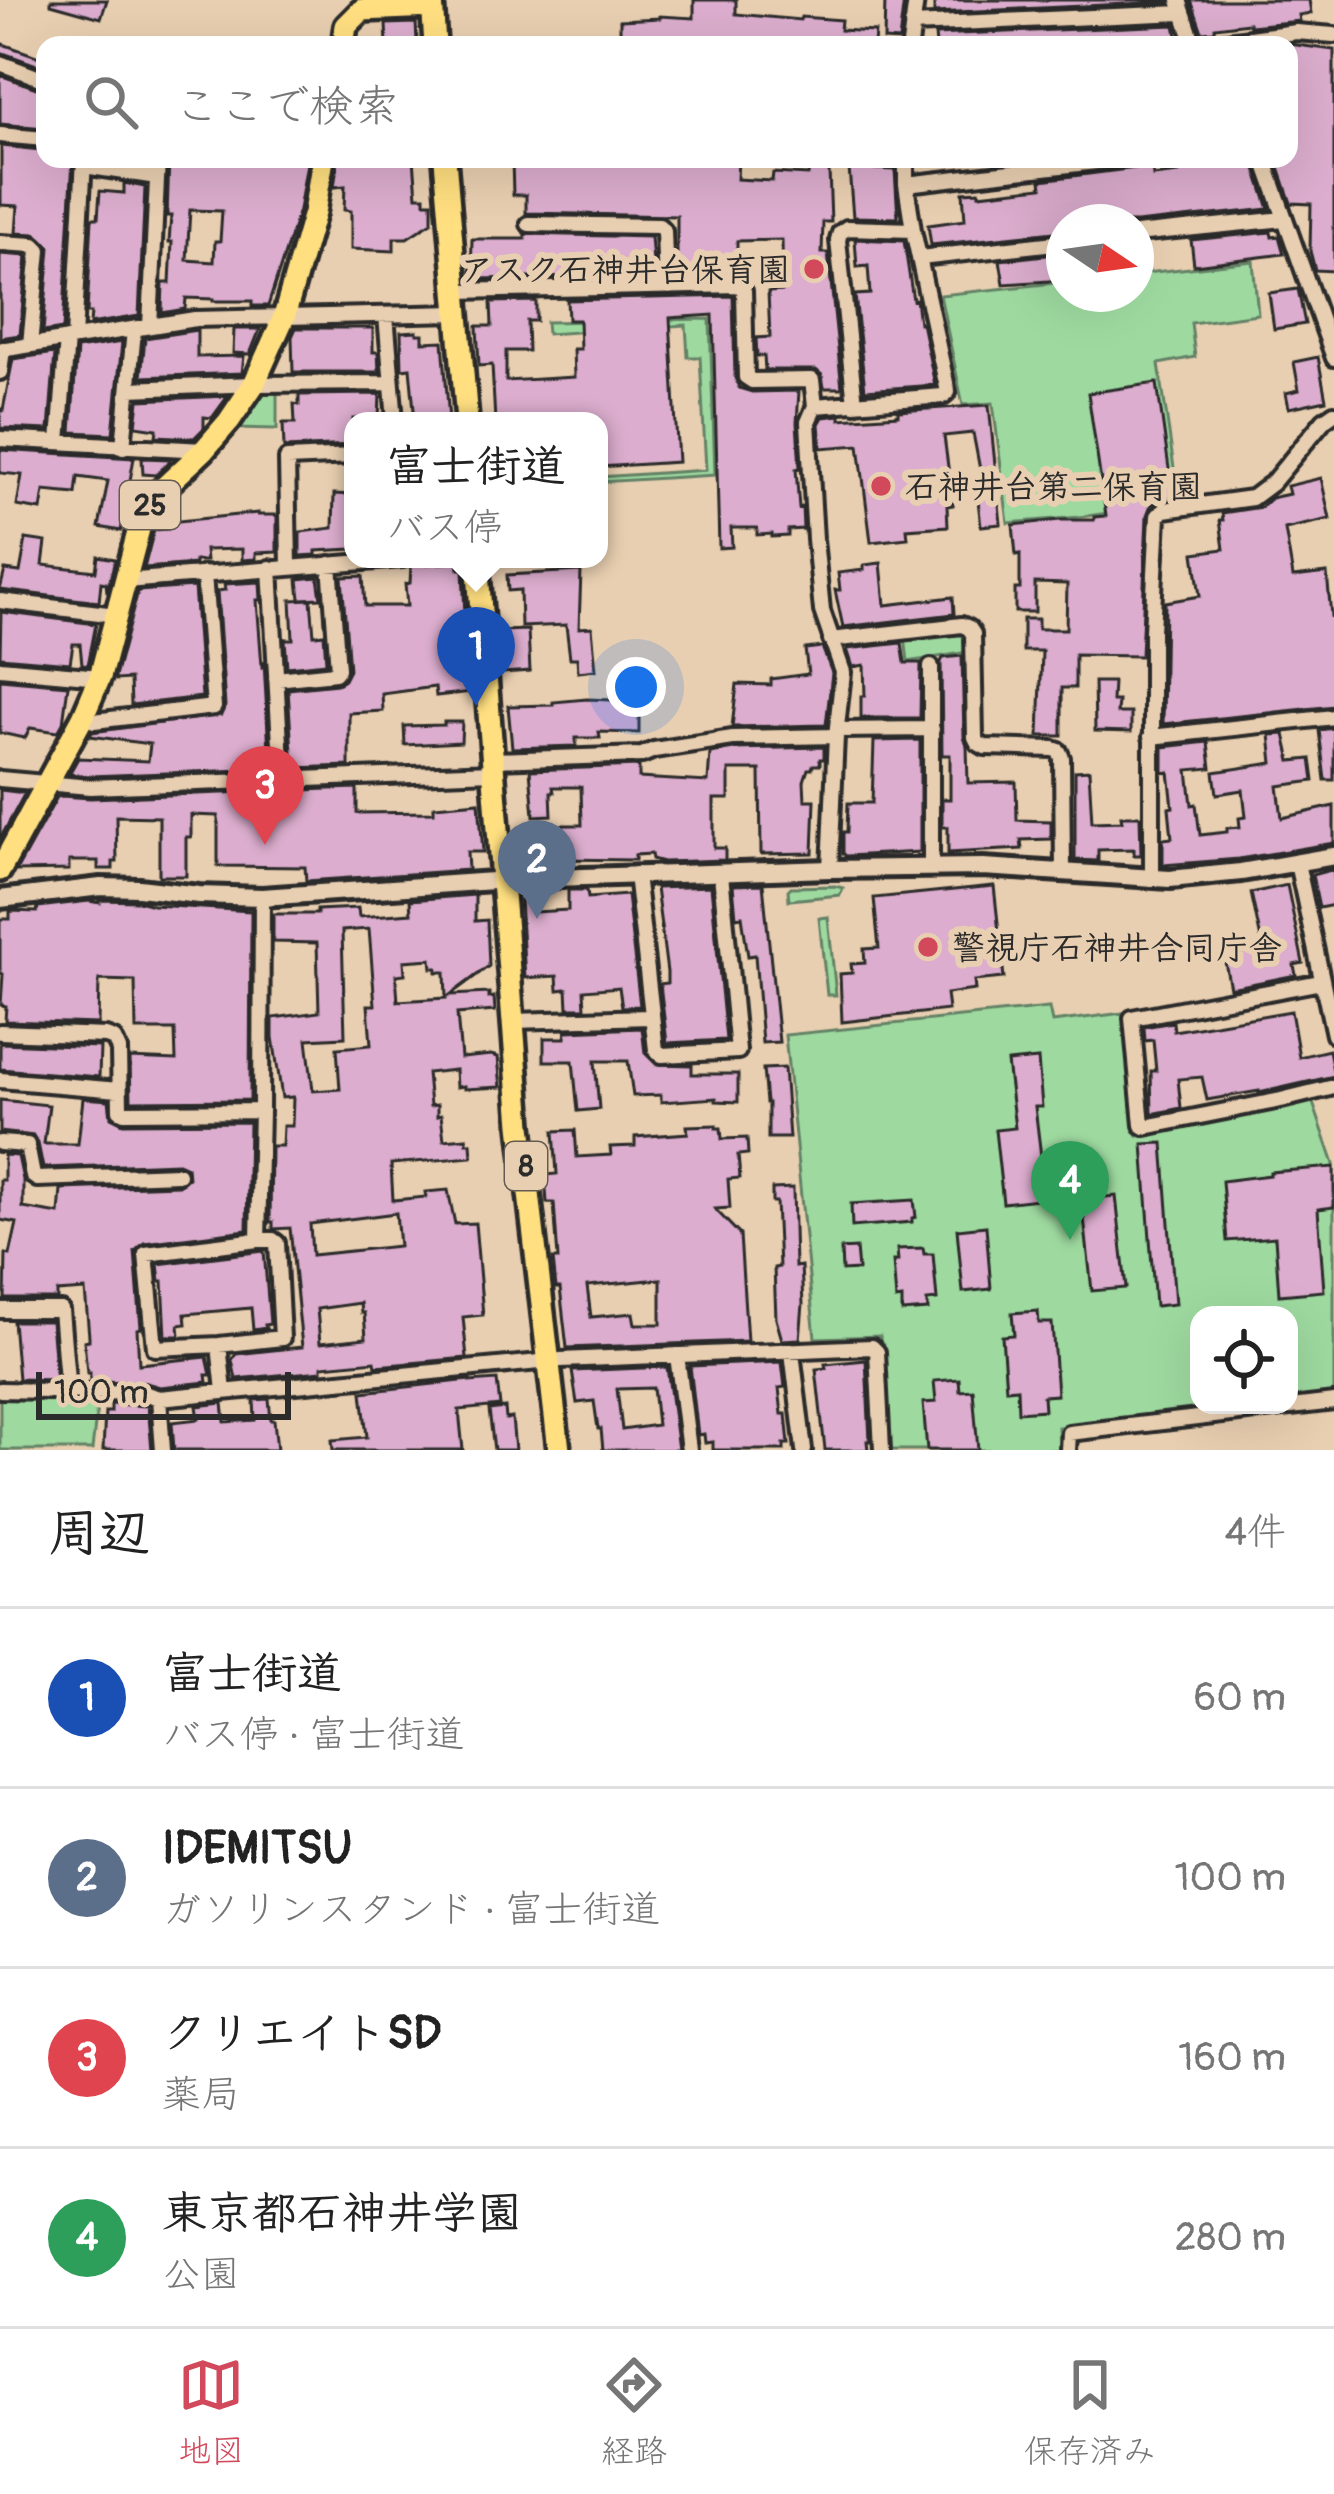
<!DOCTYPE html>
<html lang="ja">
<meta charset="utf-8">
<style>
:root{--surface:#fff;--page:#f2f2f2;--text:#222;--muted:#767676;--line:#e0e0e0;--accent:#d1495b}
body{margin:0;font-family:Pangolin,"Klee One",sans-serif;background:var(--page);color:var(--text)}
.controls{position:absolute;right:36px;bottom:36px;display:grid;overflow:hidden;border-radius:24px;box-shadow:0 12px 48px #0002}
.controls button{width:108px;height:108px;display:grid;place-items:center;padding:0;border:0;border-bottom:3px solid var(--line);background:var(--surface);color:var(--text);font:60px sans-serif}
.compass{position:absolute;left:1046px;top:204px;width:108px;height:108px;border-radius:50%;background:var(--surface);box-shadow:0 12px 48px #0002;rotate:103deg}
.scale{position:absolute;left:36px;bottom:30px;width:255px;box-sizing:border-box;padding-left:12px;border:6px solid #2b2b2b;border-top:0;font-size:33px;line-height:42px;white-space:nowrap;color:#2b2b2b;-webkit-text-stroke:9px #e9cfb1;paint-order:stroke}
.you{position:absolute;left:636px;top:687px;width:42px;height:42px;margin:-30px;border:9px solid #fff;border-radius:50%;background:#1a73e8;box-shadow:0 0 0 18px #1a73e833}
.badge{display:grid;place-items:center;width:78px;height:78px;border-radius:50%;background:var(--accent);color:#fff;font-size:39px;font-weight:700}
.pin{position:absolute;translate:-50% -99px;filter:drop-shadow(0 3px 6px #0008)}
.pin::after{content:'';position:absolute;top:63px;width:42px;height:36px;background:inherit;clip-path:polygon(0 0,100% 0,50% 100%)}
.popup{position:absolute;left:344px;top:412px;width:264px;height:156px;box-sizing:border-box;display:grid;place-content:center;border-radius:24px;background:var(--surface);filter:drop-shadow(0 3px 9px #0005);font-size:39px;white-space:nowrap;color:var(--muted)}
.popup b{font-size:45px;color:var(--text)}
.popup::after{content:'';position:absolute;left:50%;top:100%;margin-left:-24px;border:24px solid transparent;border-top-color:var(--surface)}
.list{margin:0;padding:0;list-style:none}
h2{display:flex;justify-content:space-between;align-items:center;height:156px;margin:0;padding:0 48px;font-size:51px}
h2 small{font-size:39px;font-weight:400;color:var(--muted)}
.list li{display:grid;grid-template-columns:78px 1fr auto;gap:36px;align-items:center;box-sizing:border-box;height:180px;padding:0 48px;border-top:3px solid var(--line)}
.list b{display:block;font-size:45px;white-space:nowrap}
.list p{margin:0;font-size:39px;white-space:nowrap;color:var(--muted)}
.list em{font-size:39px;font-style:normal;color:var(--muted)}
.icon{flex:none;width:66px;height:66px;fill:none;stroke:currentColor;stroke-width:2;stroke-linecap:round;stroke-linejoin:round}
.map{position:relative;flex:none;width:1334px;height:1450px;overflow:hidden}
.search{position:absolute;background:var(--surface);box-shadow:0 12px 48px #0002;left:36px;right:36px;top:36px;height:132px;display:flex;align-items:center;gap:30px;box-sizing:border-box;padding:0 42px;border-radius:24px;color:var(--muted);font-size:45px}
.sheet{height:876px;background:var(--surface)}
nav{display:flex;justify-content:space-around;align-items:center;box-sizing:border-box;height:168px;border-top:3px solid var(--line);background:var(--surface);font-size:33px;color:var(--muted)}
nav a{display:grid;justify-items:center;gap:6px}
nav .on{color:var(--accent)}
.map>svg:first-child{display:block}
</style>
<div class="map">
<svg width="1334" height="1450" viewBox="0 0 1334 1450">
<rect width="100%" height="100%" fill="#e9cfb1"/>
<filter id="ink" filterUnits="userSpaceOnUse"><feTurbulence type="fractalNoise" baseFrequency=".00833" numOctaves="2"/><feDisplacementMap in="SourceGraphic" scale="24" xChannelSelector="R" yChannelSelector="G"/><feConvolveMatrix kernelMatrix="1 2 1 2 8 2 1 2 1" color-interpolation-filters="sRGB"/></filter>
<g filter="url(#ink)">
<path fill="#9edaa0" stroke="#648266" stroke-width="3" d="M1253,261L1258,314L1191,323L1195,357L1159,364L1179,503L1080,517L1008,523L993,403L963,405L940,295L1064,282V294H1136V274Z
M710,319L715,475L599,482V477L706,470L700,357H688L686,325L547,334L546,322Z
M257,391H277V429L234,428Z
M960,631L968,636V652L908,662L905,637Z
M835,886L843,888L840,895L789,900L788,890L791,887Z
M828,917L836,995H827L819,918Z
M1049,1008L1052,1022L1123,1013L1138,1136L1312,1100L1334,1164V1393L1289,1400V1315H1199V1405H1253L1058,1427L1059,1450H888L880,1336L815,1338L785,1035Z
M0,1397L98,1398L92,1450H0Z"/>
<path fill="#dcadce" stroke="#2b2b2b" stroke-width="3" fill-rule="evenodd" d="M51,0H107L101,18L51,4Z
M694,0H736V14L800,20L801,17L841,20L840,30L875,32L874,45L769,40V45H626V37H620V20L660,18V16L694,18Z
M885,0H904L899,41L884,40Z
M934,0H1168V2L934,13Z
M1191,0H1309L1311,13L1299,15L1300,21L1250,26L1249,23L1215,27V31L1202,32Z
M416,23L417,42L387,45L386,24Z
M1175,25L1179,44L1169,45H936L935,35Z
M0,43L45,59V68L0,52Z
M1289,44L1334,50V271L1315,270L1310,251L1311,204L1291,203L1276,159H1289Z
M0,75L45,91V128L0,124Z
M1,146L41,150L45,152V159H73L63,329L43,332L50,247L36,234L16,233L18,206L1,205Z
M169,159L220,161L221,159H284L307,163L299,210L268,306H252V301H213V299L186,298L185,309L162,313L163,283H170L172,242H169L171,216H167ZM190,210L222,211L220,241H215L214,262L187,260Z
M338,159H414L417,196H425V202H432V222L407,238H394V251L351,249V211L344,210L345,186L334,187Z
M512,159H738L737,179L772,181L773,173L808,175L809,168L829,170L831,222H823L822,253H828L842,388H824L822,375L816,370H765L764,356H757L756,338L770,337L768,292L783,291L782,240L737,241V274L677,275V216L526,213V195H513Z
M1178,159H1253L1269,209L1136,223L1064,222V231L931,245L928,225L965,220L963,192L979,191V194L1042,187L1041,180L1152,166L1153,176L1179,173Z
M849,168L895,170L898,218L853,217Z
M124,183L145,187L139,316L90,324L91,313H87L92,218H98L100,191L124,193Z
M1271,232L1272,237L1279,236L1284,254L1194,265L1191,240Z
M525,234L651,237L654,276L471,279L472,239H525Z
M855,239L904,241L913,300L916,299L919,323H922L935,385L865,390L855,295L870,294L868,266L857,267Z
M1064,253V280L1004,284L1000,260Z
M0,254L27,256L20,335L0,338Z
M1298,289L1305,324L1274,329L1269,293Z
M733,296L735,377L739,388L752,392L799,391L797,423L800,468L796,469L799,508L802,507L803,529L788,530V536L772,537V534L757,535V528H731L732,547L719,548L713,315L670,318L678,462L599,467V421H495L492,365L479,366L477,326H492L491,302L536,301V321H527L528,351H506V381L574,377L573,349H580L579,320H568L567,300Z
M296,328H373V352H378L379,372H293L292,337Z
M234,329H260L250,354L233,353Z
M197,330V357L244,356L242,373L141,377L145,338Z
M417,331V334H423V342L443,341L449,421H415L410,368L402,369L401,332Z
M122,342L113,434L71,432L77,349Z
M55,353L49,430L0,428L1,409L3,410L13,359Z
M1318,357L1326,400L1289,408L1286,393L1299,390L1294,362Z
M1157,383L1173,497L1161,499L1151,505L1147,515L1141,656L1075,655V688H1062V736H1039L1042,651H1023V619H1038V629H1066L1067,584L1035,583V612H1015V589H1020V554L1016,555L1013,525L1060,520H1094V517L1106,516L1088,393Z
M380,394L379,419H353V445L284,448L283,423H295L294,404L299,405V395Z
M228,396L212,418L204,417V428L194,438L156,436L157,429L136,426L139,400Z
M989,405L1001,524L981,526L977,492L984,491L973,433L944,436L953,505L947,506L948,526L907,529L908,538L871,542L859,445L821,448L819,424L823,417L840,415V419L898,415V411Z
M0,450L134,458L121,531L99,527L108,481L78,477L76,494L44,491L41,510L17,506L22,475L0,473Z
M142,458L170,459V461L156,475L143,474Z
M1321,478L1330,519L1285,529L1293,577L1327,573L1331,616L1334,615V706L1163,724L1165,602L1200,596L1194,553L1224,549L1220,520H1223L1222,513L1261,507L1271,498L1289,494L1287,486Z
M334,494L353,495V549L316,551V555L300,556V532L333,528Z
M258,513V515H277V552L256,553V559L242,560V549L205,550L206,561H195V564L144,568L154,530L168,529V522Z
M26,539L46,542L43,565L96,571L98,556L115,559L107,592L106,583L101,582L99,602L0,590L5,570L20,572Z
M458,562L459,569H463L466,642L472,692L436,696L435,687L382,694L383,711L349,713V766L293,768L288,689L337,684L344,680L349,670L342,577L363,576L365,606H407L405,584L410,583L411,565Z
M881,563L885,605L953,597L954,614L843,627L835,590H840L838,573L864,570V565Z
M581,571L579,628L592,627L596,670L578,672L577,658H570L566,625L521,627L520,590L508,591L507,575Z
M318,577L321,598L300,599L298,579Z
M260,582L261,600H257L262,666L264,663L270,769L90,776L69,774L78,758L148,761L150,744L90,736L92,732L221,715L225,706L217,591L225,590L224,584Z
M194,587L202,697L131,705L130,679L116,680L115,677L138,591Z
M311,599L314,635L324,634L326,663L287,667L285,639H293L291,600Z
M1,612L96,624L88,665L82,664L80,644H73L70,663L0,657Z
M528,630L530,671L503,673L501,631Z
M902,643L905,663H921L920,718H861V696H865L864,665L853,667L847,649Z
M822,647L832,673L826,725L732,727L737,684L771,685V679L808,674L805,649Z
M962,656L964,737L967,746L968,783L1016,782L1017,820L1051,821V839L1021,840L1022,849L948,853V827H942V799H950V755H942L941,662L943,658Z
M0,679L68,685L63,723L58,732L30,728L25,738L0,733Z
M1094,682H1113L1112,701H1118L1117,713H1131V732L1095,731Z
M587,699L636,701L635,712H639V733L599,732L600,738H576V746L512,748L508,706L553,705V702Z
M444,722H462L461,742L405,745L404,726L444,725Z
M1334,728V780H1325L1319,730Z
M1285,734L1291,761L1311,759L1314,781L1278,786L1282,818L1334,806V843L1239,859L1163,865V839L1172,838L1169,808L1173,807L1169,772L1163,773V747L1208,742L1211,768L1188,770L1192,805L1196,804L1200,835L1227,832V828L1240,827L1239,818L1246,817L1243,790L1217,794L1214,772L1273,763L1270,735Z
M920,740V852L846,856L843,853V832H847L848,803H872L874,741Z
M824,747V759H820V765H813L812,769H808L804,781L805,800H815L813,853L761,854L760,770H729V799H714V848H725V860L663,862L652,859L651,854L635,855V860L560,859L562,825H582L581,787H553L554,792H551L552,815L534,816L530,770L639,766V778L708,782L710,753L734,749Z
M1089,770L1092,822L1122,821L1121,816H1140L1141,855H1134V849L1098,850V861L1075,860V771Z
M357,788V813L434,812V806L479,802L483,852H467L468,870L306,881L305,867L218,866V816L191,815V837H186V876H159V817L116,816L117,862H113V869H98V861H69V870L16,871L57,797L61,796L90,798Z
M0,790L25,793L0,839Z
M1334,869V905L1319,908L1312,875Z
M763,884L779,1042L762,1043L755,955L748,956L742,916L736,917L733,885Z
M1287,885L1303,963L1294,965L1296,975L1230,988L1224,957L1263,949L1251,893Z
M711,886L726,1040L667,1043L660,984L667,983V972L656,888Z
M994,886L1004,978L974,981L975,990L946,994L948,1010L842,1022L840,974L852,973L851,964L865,963L864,949L879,948L874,898Z
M568,890H587L588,898L627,895L640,1006L622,1007L619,987L584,990L585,1008H568L567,989L558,990L557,976L525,978L520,900L534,899L535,912L568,910Z
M475,895V921L487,920L489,966L450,995L489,993V998L494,997L495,1011L457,1014L461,1058L491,1055L498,1057L501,1087L464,1089V1086L456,1087L455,1070L427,1073L430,1106L437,1105V1116L441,1115L444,1140L467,1138V1143H471L472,1157L391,1164L393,1200L426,1197L425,1192L448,1190L455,1224L475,1223L483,1315L463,1317L467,1358L376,1366L375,1361L322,1366V1371L236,1379L232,1360L236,1354L302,1347L290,1228L273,1229V1222H270L271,1146H282L283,1126H292L293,1097L282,1098L273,1037V1018L319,1012L317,943L273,942V914H317V910L358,908L359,917L411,913L410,900ZM369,929L375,1005H368L371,1045L337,1048L340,1089L313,1091L307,1039L345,1037L342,931ZM431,959L432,968H437V972H445L446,998L398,1001L396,975L405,974L404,961ZM396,1213L399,1246L312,1255L310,1224ZM360,1303L361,1313H364L366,1338L320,1343L317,1309Z
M100,900L138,901L153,905L251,911L250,1100L131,1101L130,1058L176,1060L175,1030H136L135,981L99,980L98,1024L5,1021L6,1006L1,1005L3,974L0,973V919H10V911L37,912L38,907L89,901L100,903Z
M1291,1011L1299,1057L1329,1050L1334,1076L1259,1093V1091L1207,1100L1202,1077L1178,1079L1181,1108L1152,1114L1151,1071H1156L1153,1040L1145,1041L1144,1027L1173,1022L1174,1031Z
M642,1028L645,1053L656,1064L692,1065V1074H738V1102L716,1101V1098L661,1102V1095L633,1096L628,1061H595L599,1109L578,1111L573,1061H544V1038H565L566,1031Z
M0,1043L100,1047L99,1077L0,1069Z
M1038,1059L1042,1107H1035L1046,1198L1003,1203L995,1130L1015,1128L1007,1062Z
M784,1068L789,1138H768V1103H766L763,1069Z
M83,1098L109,1100L111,1117L123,1123L249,1122L247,1230L145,1243L135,1251L141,1328L137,1329L139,1364L207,1357L211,1375H206L207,1382L160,1387L143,1382L90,1381V1373H87L84,1341L89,1340V1336L85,1290L57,1292V1299H5L6,1254L10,1255L17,1223L0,1220V1180H4V1155L18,1156L23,1180V1208L59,1214L61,1189L178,1185L188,1178L187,1167L178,1163L43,1168L38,1143L33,1136L0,1132V1100L49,1105L44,1144H78Z
M716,1125V1128H721L722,1139L747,1138L748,1154L738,1155L740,1178L728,1179L730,1208L715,1209L740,1235L747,1341L567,1348L560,1288H556L553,1259H558L554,1203H547L545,1175L557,1174L554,1131L575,1130L577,1157L611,1155L610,1147L635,1146V1137L688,1133L687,1126ZM661,1279V1324H635L633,1313L591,1317L587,1286Z
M1163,1143L1175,1304L1155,1306L1143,1144Z
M1334,1167V1207L1318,1209L1324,1291L1279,1295L1275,1237L1227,1241L1222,1181L1270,1175V1172Z
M793,1188L795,1267L801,1266L803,1304L800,1339L782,1340L776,1319L774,1268L779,1267L776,1202H772V1189Z
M1116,1196L1126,1288L1092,1291L1082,1199Z
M914,1200L916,1217L912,1218V1222L852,1227L851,1204Z
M986,1226L991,1289L963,1292L957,1229Z
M856,1248L858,1270L842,1271L841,1249Z
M923,1248L924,1254H933L937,1300L927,1301L928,1310L902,1312V1299L896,1300L893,1261H898L897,1249Z
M264,1251L270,1324L265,1325L266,1328L253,1330L251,1308L185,1314L186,1324L179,1325L180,1336H166L163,1281H160L158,1264Z
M1038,1311L1039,1323H1052L1057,1395L1043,1396L1044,1410L1018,1412L1017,1388L1006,1389L1002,1336L1014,1335L1012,1313Z
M13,1321H51L56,1380L18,1379Z
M866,1360L870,1441H867L868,1450H825L816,1369L826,1368L825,1364Z
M782,1362L785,1387L779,1388L782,1414H786L789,1444H784V1450H713V1442L705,1443L704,1434L698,1435L690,1366Z
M667,1367L678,1450H603L601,1429H598L594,1401L577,1403L572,1371ZM653,1388L657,1425L622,1430L617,1389Z
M959,1379L960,1391L973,1390L978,1450H927L923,1403L936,1402L934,1381Z
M470,1380V1382L497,1380L500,1406L459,1410L463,1450H333L332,1440L367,1437L362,1392Z
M269,1399L271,1420H274L277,1450H174L172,1422L199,1419L197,1406L223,1403L225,1422L255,1420L254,1400Z
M111,1404L148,1406L152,1450H103L105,1412H111Z
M505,1408L506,1419L512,1418L515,1450H494L489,1410Z"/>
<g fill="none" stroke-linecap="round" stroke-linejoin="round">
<g stroke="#2b2b2b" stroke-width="22">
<path id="minor" d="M1179,0L1194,45
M912,25L1182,13
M910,45L916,0
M1196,45L1296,32L1334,35
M0,63L45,80
M0,135L45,139
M1264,159L1334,358
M84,166L157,177
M906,184L1122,159
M529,224L659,226L664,231L666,286
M1136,234L1284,219
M0,243L34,245L39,250L30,345
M920,258L1064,242
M458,291L740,285L744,291L746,377L752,381L812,380L815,406L808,422L815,539L822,611L843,672L836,736L830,869
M386,315L395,421
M150,326L158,159
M74,338L84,159
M0,350L195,319L459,313
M0,372L3,349
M129,389L254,384L391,383
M855,404L838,240L840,233L847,228L913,230
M815,406L943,396L948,392L913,230L906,184V159
M0,439L204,450
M59,442L67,339
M123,447L134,330
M289,566L287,459L353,456
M270,568L282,779
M125,581L402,559
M0,601L116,615
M831,640L962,625L969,628L973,634L975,737L978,743L985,747L1053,749L1059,751L1062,758L1063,872
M931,667V868
M0,668L100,677
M276,679L335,673L338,669L330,564
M83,717L94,721L214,707L204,574
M837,730L932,729
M1151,737L1334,717
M492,760L642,755L654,750L733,738L836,736
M0,779L90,787L493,772
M1297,863L1334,1035
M636,874L656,1050L662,1055L738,1051L721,874
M1152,879V631L1158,516L1164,510L1252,498L1272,483L1324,420L1334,413
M1321,982L1132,1018L1142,1125L1145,1127L1281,1100L1334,1087
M513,1021L650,1017
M0,1032L106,1036L114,1039L119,1050L120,1110L124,1112L261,1111L262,897
M0,1080L119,1090
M0,1143L27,1145L33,1176L37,1179L178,1174
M258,1240H273L277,1243L282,1338L219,1345L155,1348L146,1254Z
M258,1240L261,1111
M0,1310H61L68,1392
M219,1345L224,1391
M792,1352L804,1450
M677,1355L689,1450
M0,1390L143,1393L159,1398L561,1360L872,1347L877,1352L882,1450
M159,1398L163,1450
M1068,1450L1069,1433L1334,1402"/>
</g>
<g stroke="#2b2b2b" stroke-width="26">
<path id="tertiary" d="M0,899L101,887L139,888L199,895L262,897L522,879L830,869L983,867L1170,879L1241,872L1334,856"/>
</g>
<g stroke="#2b2b2b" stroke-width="30">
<path id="primary" d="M432,0L435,45
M343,45L346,26L362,10L432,7
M445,159L467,421
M477,559L521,1125L559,1450
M0,870L83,717L100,677L141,521L154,497L204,450L229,421L254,384L284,317L314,213L323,159"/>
</g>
<use href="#minor" stroke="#e9cfb1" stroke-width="14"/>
<use href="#tertiary" stroke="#e9cfb1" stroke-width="16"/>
<use href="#primary" stroke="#ffdf80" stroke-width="21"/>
</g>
</g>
<g fill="#d1495b" stroke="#e9cfb1" stroke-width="4.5">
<circle cx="814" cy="269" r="12"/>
<circle cx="881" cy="486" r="12"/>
<circle cx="928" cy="947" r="12"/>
</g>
<g text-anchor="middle" stroke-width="12" stroke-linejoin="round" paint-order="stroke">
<g fill="#e9cfb1" stroke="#645c53" stroke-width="3">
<rect x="120" y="481" width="60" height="48" rx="9"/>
<rect x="505" y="1142" width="42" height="48" rx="9"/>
</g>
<g font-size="30" font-weight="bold" fill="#2b2b2b">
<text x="150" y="515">25</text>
<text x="526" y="1176">8</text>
</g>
<g font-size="33" font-weight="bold" fill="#2b2b2b" stroke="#e9cfb1" text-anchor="start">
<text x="790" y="281" text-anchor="end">アスク石神井台保育園</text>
<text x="905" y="498">石神井台第二保育園</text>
<text x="952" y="959">警視庁石神井合同庁舎</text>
</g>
</g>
</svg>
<div class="controls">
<button><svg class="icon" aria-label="locate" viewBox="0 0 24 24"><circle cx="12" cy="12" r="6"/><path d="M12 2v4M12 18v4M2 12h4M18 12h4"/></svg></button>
</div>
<svg class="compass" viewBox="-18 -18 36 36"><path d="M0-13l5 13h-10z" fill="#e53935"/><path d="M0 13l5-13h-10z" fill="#767676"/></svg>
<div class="scale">100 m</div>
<div class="you"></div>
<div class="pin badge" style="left:476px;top:706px;background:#1a4fb4">1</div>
<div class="popup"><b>富士街道</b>バス停</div>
<div class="pin badge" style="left:537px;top:919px;background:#5c6f8a">2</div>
<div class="pin badge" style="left:265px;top:845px;background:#e0444e">3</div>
<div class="pin badge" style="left:1070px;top:1240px;background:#2e9e5b">4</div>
<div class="search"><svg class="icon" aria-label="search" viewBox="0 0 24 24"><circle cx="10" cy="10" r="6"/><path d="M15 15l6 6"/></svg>ここで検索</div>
</div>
<section class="sheet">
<h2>周辺<small>4件</small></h2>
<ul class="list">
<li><span class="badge" style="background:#1a4fb4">1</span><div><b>富士街道</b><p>バス停 · 富士街道</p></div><em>60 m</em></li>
<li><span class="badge" style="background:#5c6f8a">2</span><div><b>IDEMITSU</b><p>ガソリンスタンド · 富士街道</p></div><em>100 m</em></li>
<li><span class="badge" style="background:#e0444e">3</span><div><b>クリエイトSD</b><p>薬局</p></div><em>160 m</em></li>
<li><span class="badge" style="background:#2e9e5b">4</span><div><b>東京都石神井学園</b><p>公園</p></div><em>280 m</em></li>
</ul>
</section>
<nav>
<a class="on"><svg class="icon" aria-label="map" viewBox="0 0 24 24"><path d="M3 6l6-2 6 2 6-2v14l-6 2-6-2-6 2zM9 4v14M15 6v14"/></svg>地図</a>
<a><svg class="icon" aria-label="directions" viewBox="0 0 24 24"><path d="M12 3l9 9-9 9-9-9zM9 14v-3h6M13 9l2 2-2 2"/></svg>経路</a>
<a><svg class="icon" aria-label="saved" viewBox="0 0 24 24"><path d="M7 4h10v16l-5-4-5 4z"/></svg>保存済み</a>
</nav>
